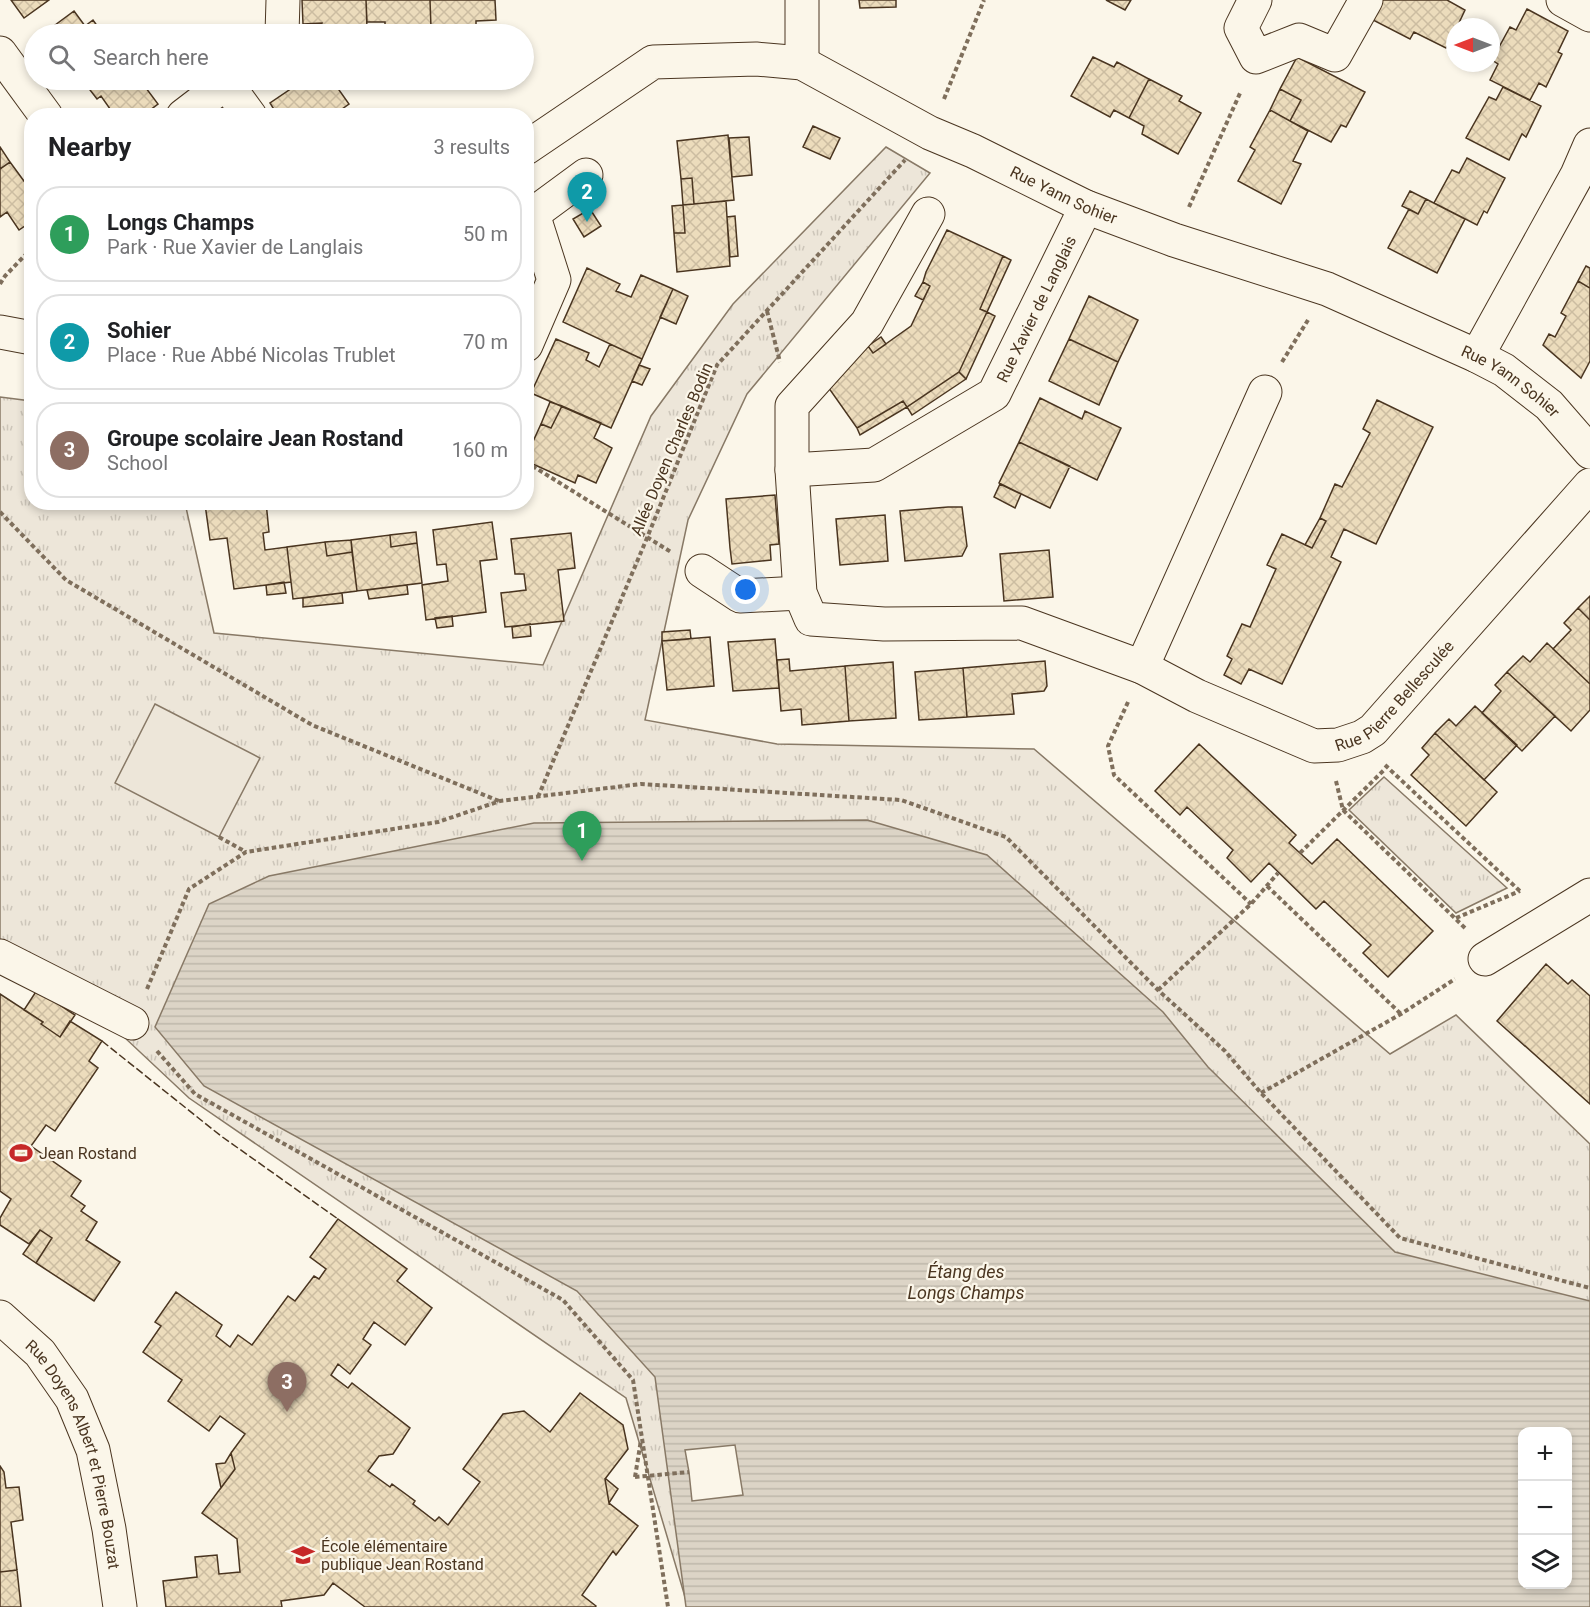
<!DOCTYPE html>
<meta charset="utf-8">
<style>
:root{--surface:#fff;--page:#f6f6f6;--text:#202124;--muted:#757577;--line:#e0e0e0;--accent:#b45309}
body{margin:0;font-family:Roboto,sans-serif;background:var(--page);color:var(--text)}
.controls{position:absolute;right:18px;bottom:18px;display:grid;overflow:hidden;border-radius:12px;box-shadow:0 3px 9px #0003}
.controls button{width:54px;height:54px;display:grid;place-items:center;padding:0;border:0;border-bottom:2px solid var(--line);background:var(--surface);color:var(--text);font:30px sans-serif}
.compass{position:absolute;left:1446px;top:18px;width:54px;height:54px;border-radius:50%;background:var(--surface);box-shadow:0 3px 9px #0003;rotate:270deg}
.you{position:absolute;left:746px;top:590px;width:21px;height:21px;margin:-15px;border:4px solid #fff;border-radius:50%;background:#1a73e8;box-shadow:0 0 0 9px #1a73e833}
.badge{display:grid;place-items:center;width:39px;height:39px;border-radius:50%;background:var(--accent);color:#fff;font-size:20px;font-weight:700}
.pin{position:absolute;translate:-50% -50px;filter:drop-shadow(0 2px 3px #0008)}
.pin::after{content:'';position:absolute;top:32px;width:21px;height:18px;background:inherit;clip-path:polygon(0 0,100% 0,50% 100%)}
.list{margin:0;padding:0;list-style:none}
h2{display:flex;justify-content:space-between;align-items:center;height:78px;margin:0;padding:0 24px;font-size:26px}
h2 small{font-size:20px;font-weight:400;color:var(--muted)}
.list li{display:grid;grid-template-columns:39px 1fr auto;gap:18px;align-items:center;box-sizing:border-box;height:96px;margin:0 12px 12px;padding:0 12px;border:2px solid var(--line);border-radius:24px}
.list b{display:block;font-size:22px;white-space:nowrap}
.list p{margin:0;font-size:20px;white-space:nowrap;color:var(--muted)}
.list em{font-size:20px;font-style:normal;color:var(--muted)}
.icon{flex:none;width:33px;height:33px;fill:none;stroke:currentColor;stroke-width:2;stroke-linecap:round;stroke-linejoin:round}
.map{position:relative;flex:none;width:1590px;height:1607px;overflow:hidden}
.search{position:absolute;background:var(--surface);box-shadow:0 3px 9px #0003;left:24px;top:24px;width:510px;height:66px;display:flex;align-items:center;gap:15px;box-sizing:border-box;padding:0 21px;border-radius:33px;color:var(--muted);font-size:22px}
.panel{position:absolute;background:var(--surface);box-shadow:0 3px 9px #0003;left:24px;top:108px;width:510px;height:402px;border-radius:24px}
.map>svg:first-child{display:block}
</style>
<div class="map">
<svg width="1590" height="1607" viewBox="0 0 1590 1607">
<defs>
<pattern id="grass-tufts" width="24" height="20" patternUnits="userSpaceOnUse" patternTransform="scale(1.5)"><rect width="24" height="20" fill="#ede6d9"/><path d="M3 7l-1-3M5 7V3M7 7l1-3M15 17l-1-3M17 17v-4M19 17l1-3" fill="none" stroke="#cdc6ba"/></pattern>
<pattern id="water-rules" width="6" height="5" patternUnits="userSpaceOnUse" patternTransform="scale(1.5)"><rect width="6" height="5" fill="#dcd4c6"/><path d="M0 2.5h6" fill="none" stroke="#beb7aa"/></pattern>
<pattern id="building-cross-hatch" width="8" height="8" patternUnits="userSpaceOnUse" patternTransform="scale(1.5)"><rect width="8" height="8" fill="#ecdcbc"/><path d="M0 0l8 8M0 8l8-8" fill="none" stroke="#ccbda1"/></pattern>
</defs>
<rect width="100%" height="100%" fill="#fbf6e9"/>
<path fill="url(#grass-tufts)" stroke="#887966" stroke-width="1.5" fill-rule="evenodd" d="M886,147L930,173L747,394L688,520L645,720L777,744L1034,749L1390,1054L1456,1015L1590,1144V1607H688L626,1398L189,1098L123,1036L0,973V397L31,401L32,502L185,503L214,633L543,665L651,416L733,304ZM1522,1432H1568V1584H1522Z
M1384,777L1507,888L1456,913L1349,810Z"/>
<path fill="#ede6d9" stroke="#887966" stroke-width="1.5" d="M155,704L260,758L219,837L115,783Z"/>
<path fill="url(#water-rules)" stroke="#887966" stroke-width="1.5" fill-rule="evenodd" d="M867,820L987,855L1163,1012L1208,1067L1395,1252L1590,1301V1607H686L655,1377L577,1291L204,1086L155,1027L209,904L269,876L534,823ZM1522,1432H1568V1584H1522Z"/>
<path fill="#fbf6e9" stroke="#887966" stroke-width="1.5" d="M735,1445L743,1495L692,1501L689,1472L685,1450Z"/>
<path fill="url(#building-cross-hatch)" stroke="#4a3520" stroke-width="1.5" d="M11,0H49L24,18Z
M302,0H366L367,29L321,30L322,23L303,24Z
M366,0H430L431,28L385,29V22H367Z
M430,0H495L496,20L476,21V27L431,28Z
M859,0H896V7L860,8Z
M1106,0H1131L1125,10Z
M1381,0H1447L1465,10L1457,27H1455V30L1446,48L1414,32L1410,39L1371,19Z
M1527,9L1568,31L1558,52L1562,54L1546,87L1539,83L1530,100L1490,80L1498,64L1492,60L1510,27L1516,30Z
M74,11L85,26L93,20L103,34H43Z
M1093,57L1114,67L1117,62L1149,79L1129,118L1114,110L1110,117L1071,96Z
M1297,57L1365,92L1346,127L1341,125L1331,142L1290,121L1301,100L1280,89Z
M1149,79L1182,96L1179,101L1201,113L1178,154L1142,134L1144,126L1129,118Z
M86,80H140L158,104L142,116H115L101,96L97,99L83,81Z
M304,80H309L312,82L315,80H332L349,104L335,114L336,116H278L270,103Z
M1503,87L1541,106L1526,137L1522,134L1509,160L1466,138L1489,97L1496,100Z
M1280,89L1301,100L1290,121L1270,110Z
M1270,110L1308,131L1293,161L1301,164L1281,204L1238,181L1255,150L1250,147Z
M813,126L840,138L830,159L803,147Z
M728,135L734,200L694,204L692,178L681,179L677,141Z
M749,137L752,175L732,177L729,138Z
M0,147L10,162L0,169Z
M1467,158L1505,178L1487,213L1484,211L1477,225L1434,203L1452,170L1459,173Z
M10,162L32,192V221L19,230L7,212L0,217V169Z
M692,178L694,204L683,205L681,179Z
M1410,191L1426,199L1418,214L1402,206Z
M1426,199L1465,219L1437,273L1388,248L1409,209L1418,214Z
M726,201L730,266L677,272L674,233H685L683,205Z
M683,205L685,233H674L672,206Z
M590,209L601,226L584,237L573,219Z
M735,216L738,256L730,257L727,217Z
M947,230L1003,256L980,309L987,312L959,372L907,407L903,401L857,428L821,377L868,346L873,353L911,326L930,286L923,282L926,272Z
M1003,256L1011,260L987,312L980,309Z
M1586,266L1590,268V288L1578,281Z
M587,268L620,284L616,291L631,297L641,275L673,289L642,359L563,322Z
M1578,281L1590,288V361L1581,378L1543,345L1549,334L1555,337L1566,316L1561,313Z
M923,282L930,286L923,300L915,296Z
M673,289L688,296L676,324L660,317Z
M1089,296L1138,320L1118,362L1069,339Z
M987,312L995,316L966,379L959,372Z
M881,337L886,344L873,353L868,346Z
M556,339L589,353L586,360L599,367L610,344L642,359L611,428L531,393Z
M1069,339L1118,362L1099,405L1049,381Z
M639,365L650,369L642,385L632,381Z
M959,372L966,379L912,415L907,407Z
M1040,398L1082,419L1085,411L1121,428L1097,480L1019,442Z
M1377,400L1433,427L1376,544L1344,529L1331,557L1341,562L1282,684L1249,669L1241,684L1224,675L1232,659L1227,656L1242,624L1250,627L1276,569L1267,565L1282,534L1312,548L1326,521L1320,518L1335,484L1342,487L1370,433L1363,429Z
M903,401L907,407L860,435L857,428Z
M550,402L562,406L551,428L541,424Z
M562,406L601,423L594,438L612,448L596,483L578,475L575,483L526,461V457L541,424L551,428Z
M1019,442L1070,466L1050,508L999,483Z
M1000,484L1021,494L1015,508L994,497Z
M775,495L779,544L770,545L771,560L732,564L730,548L726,499Z
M217,502H266L269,532L263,533L265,550L287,547L291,582L234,589L227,538L210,540L205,504Z
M948,507H962L967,546L962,556L905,561L900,511Z
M885,515L888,561L840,565L836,519Z
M1320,518L1326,521L1312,548L1305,545Z
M492,522L497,559L480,561L486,612L426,620L422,585L448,581L446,564L437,565L433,530Z
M416,532L417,543L391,547L390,535Z
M571,533L575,568L558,570L564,621L505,627L501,593L526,590L524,574H515L511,539Z
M390,535L391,547L417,543L422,583L357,591L351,540Z
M351,540L352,552L327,556L325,542Z
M325,542L327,556L352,552L357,591L293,599L287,547Z
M1049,550L1053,597L1004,601L1000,554Z
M284,582L286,593L267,595L266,585Z
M407,585L408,594L369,599L367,590Z
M342,593L343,603L303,607V598Z
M1590,596V620L1578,608Z
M1578,608L1590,620V684L1553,649L1571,630L1564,623Z
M452,616L453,626L437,628L435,618Z
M530,624L531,636L513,638L512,627Z
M690,630L691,639L662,641V632Z
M710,637L714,686L667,690L662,641Z
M775,639L779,688L733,691L728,642Z
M1547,643L1590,684V710L1571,731L1507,672L1523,656L1530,662Z
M789,659L790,671L845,666L849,721L802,725L801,709L781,711L777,660Z
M1045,661L1047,686L1044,691L1012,694L1014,714L967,717L963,668Z
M893,662L896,718L849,721L845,666Z
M963,668L967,717L919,720L915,672Z
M1507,672L1555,716L1522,751L1482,713L1501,691L1495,685Z
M1475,706L1517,745L1484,780L1435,733L1449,719L1456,726Z
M1435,733L1497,792L1466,826L1411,775L1429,755L1422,748Z
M1199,744L1296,835L1289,843L1312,864L1337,839L1433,931L1388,977L1363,953L1371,945L1324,901L1316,909L1269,863L1251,882L1227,858L1233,850L1187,807L1180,815L1155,791Z
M1546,964L1568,984L1572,980L1590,996V1104L1497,1021Z
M37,990L75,1015L60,1037L41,1024L43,1022L24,1010Z
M0,994L43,1022L41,1024L60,1037L70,1021L102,1041L89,1061L98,1068L55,1131L46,1125L31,1146L81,1181L71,1196L85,1206L81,1211L97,1222L86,1240L120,1262L94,1301L36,1263L52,1238L40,1230L29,1244L0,1225V1218L11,1199L0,1191Z
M338,1219L407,1269L397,1281L432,1308L405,1345L374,1322L363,1339L371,1345L350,1374L338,1364L331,1375L348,1388L352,1383L410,1428L393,1454L379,1456L368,1471L390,1487L392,1484L415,1501L413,1504L435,1521L439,1517L448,1525L480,1482L463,1469L503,1414L524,1411L550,1432L580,1393L623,1425L628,1449L605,1479L609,1503L638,1526L616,1555L613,1551L582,1595L596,1606L595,1607H365L333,1583L324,1595L281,1601L282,1607H166L163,1581L197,1577L195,1557L217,1555L219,1574L240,1572L237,1539L202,1513L235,1469L231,1453L245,1434L220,1416L209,1431L168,1401L182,1380L143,1352L161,1326L155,1322L176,1292L222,1325L216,1336L230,1347L238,1335L252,1345L288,1296L295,1301L314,1276L319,1279L326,1269L310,1257Z
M40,1230L52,1238L36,1263L23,1254Z
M231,1453L235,1469L221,1488L216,1464L225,1463Z
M0,1466L4,1472L6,1488L19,1487L23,1520L11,1522L17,1570L0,1572Z
M605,1479H606L618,1489L609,1503Z
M17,1570L21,1607H0V1572Z"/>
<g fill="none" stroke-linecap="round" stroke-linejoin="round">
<g stroke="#4a3520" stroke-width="35">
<g id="minor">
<path d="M802,0V63"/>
<path d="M1255,0L1241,28L1256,57L1299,40L1335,55L1366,0"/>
<path d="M1563,0L1590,15"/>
<path d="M282,34L283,0"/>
<path d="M0,53L46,116"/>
<path d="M226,83L250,116"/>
<path d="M183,116L230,80"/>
<path id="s1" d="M526,148L653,62L756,59L802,63L930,133L973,151L1086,207L1174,240L1327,289L1477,356L1504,370L1549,405L1590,452"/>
<path id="s2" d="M1086,207L994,394L874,465L792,470L800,593L811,619L884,624L1022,623L1142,667L1197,696L1314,746L1338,745L1362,737L1373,730L1590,485"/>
<path d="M526,208L533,214L554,280L526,345"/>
<path d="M533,214L586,175"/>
<path d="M0,332L32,338"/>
<path d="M1477,356L1577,175L1590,145"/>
<path d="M792,470V406L867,323L928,214"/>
<path d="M702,571L740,596L800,593"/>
<path d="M1142,667L1265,392"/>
<path d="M0,956L132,1023"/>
<path d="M1485,959L1590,895"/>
<path id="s3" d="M0,1317L40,1353L72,1399L93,1450L109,1529L120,1607"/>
</g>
</g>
<path stroke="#7f6f5c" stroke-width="4" stroke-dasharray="4.5 3" stroke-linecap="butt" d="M944,99L984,0
M1189,207L1241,91
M0,284L5,276L32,248
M767,311L780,362
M1282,362L1308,320
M526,462L671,552
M0,512L66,580L312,725L499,801
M1128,702L1108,746L1114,775L1251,904
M1385,765L1522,893
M1336,781L1343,810L1465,928
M538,797L647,538L717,365L905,160
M219,837L246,852
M1300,853L1384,770
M1267,886L1401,1014
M1456,918L1520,891
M147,989L189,889L246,852L438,822L500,801L641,784L901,800L1006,837L1158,990L1225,1051L1261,1093L1400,1238L1590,1288
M1158,990L1251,904L1278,873
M157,1051L195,1094L563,1300L633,1380L668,1607
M1261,1093L1401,1014L1455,979
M635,1477L641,1440"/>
<use href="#minor" stroke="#fbf6e9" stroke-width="33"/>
<path stroke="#7f6f5c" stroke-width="4" stroke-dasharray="4.5 3" stroke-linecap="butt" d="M635,1477L689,1472"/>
<path stroke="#4a3520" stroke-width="1.5" stroke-dasharray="8 3" stroke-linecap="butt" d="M102,1041L221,1136L338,1219"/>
</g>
<defs>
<g id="stadium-bare" transform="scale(1.8)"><path d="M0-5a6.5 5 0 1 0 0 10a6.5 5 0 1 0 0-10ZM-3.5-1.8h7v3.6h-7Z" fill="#c62828" stroke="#fbf6e9" stroke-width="2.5" paint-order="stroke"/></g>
<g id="school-bare" transform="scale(1.8)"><path d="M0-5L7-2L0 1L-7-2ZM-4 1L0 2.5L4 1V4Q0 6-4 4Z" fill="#c62828" stroke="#fbf6e9" stroke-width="2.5" paint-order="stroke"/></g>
</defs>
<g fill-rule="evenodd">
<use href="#stadium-bare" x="21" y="1153"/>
<use href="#school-bare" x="303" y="1555"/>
</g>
<g text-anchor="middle" stroke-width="4.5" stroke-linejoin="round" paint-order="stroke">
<g font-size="16" fill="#4a3520" stroke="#fbf6e9">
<text dy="6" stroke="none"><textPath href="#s1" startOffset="596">Rue Yann Sohier</textPath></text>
<text transform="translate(1036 309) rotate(-64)" y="6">Rue Xavier de Langlais</text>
<text dy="6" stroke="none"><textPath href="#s1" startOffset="1082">Rue Yann Sohier</textPath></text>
<text transform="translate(671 449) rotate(-67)" y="6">Allée Doyen Charles Bodin</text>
<text dy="6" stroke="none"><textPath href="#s2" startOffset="1210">Rue Pierre Bellesculée</textPath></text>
<text dy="6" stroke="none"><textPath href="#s3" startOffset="162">Rue Doyens Albert et Pierre Bouzat</textPath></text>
</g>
<g font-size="16" fill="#4a3520" stroke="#fbf6e9" text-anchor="start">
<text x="39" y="1159">Jean Rostand</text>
<text x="321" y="1552">École élémentaire<tspan x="321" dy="18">publique Jean Rostand</tspan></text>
</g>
<g font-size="18" font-style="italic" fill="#4a3520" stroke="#fbf6e9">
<text x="966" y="1278">Étang des<tspan x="966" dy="21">Longs Champs</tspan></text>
</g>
</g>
</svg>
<div class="controls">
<button>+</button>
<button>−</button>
<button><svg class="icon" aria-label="layers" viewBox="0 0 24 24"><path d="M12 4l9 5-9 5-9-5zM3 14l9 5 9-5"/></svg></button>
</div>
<svg class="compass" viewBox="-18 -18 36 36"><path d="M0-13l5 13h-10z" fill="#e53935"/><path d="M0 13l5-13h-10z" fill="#757577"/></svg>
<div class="you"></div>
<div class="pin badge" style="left:582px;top:861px;background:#2e9e5b">1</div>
<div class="pin badge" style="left:587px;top:222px;background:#0f9aa8">2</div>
<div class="pin badge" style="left:287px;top:1412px;background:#8d6e63">3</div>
<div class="search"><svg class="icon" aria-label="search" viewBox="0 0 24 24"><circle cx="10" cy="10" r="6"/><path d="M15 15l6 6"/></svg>Search here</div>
<section class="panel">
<h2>Nearby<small>3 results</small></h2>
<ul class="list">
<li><span class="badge" style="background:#2e9e5b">1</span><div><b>Longs Champs</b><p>Park · Rue Xavier de Langlais</p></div><em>50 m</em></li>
<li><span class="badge" style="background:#0f9aa8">2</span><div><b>Sohier</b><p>Place · Rue Abbé Nicolas Trublet</p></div><em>70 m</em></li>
<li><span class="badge" style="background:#8d6e63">3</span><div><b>Groupe scolaire Jean Rostand</b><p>School</p></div><em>160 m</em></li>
</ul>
</section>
</div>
